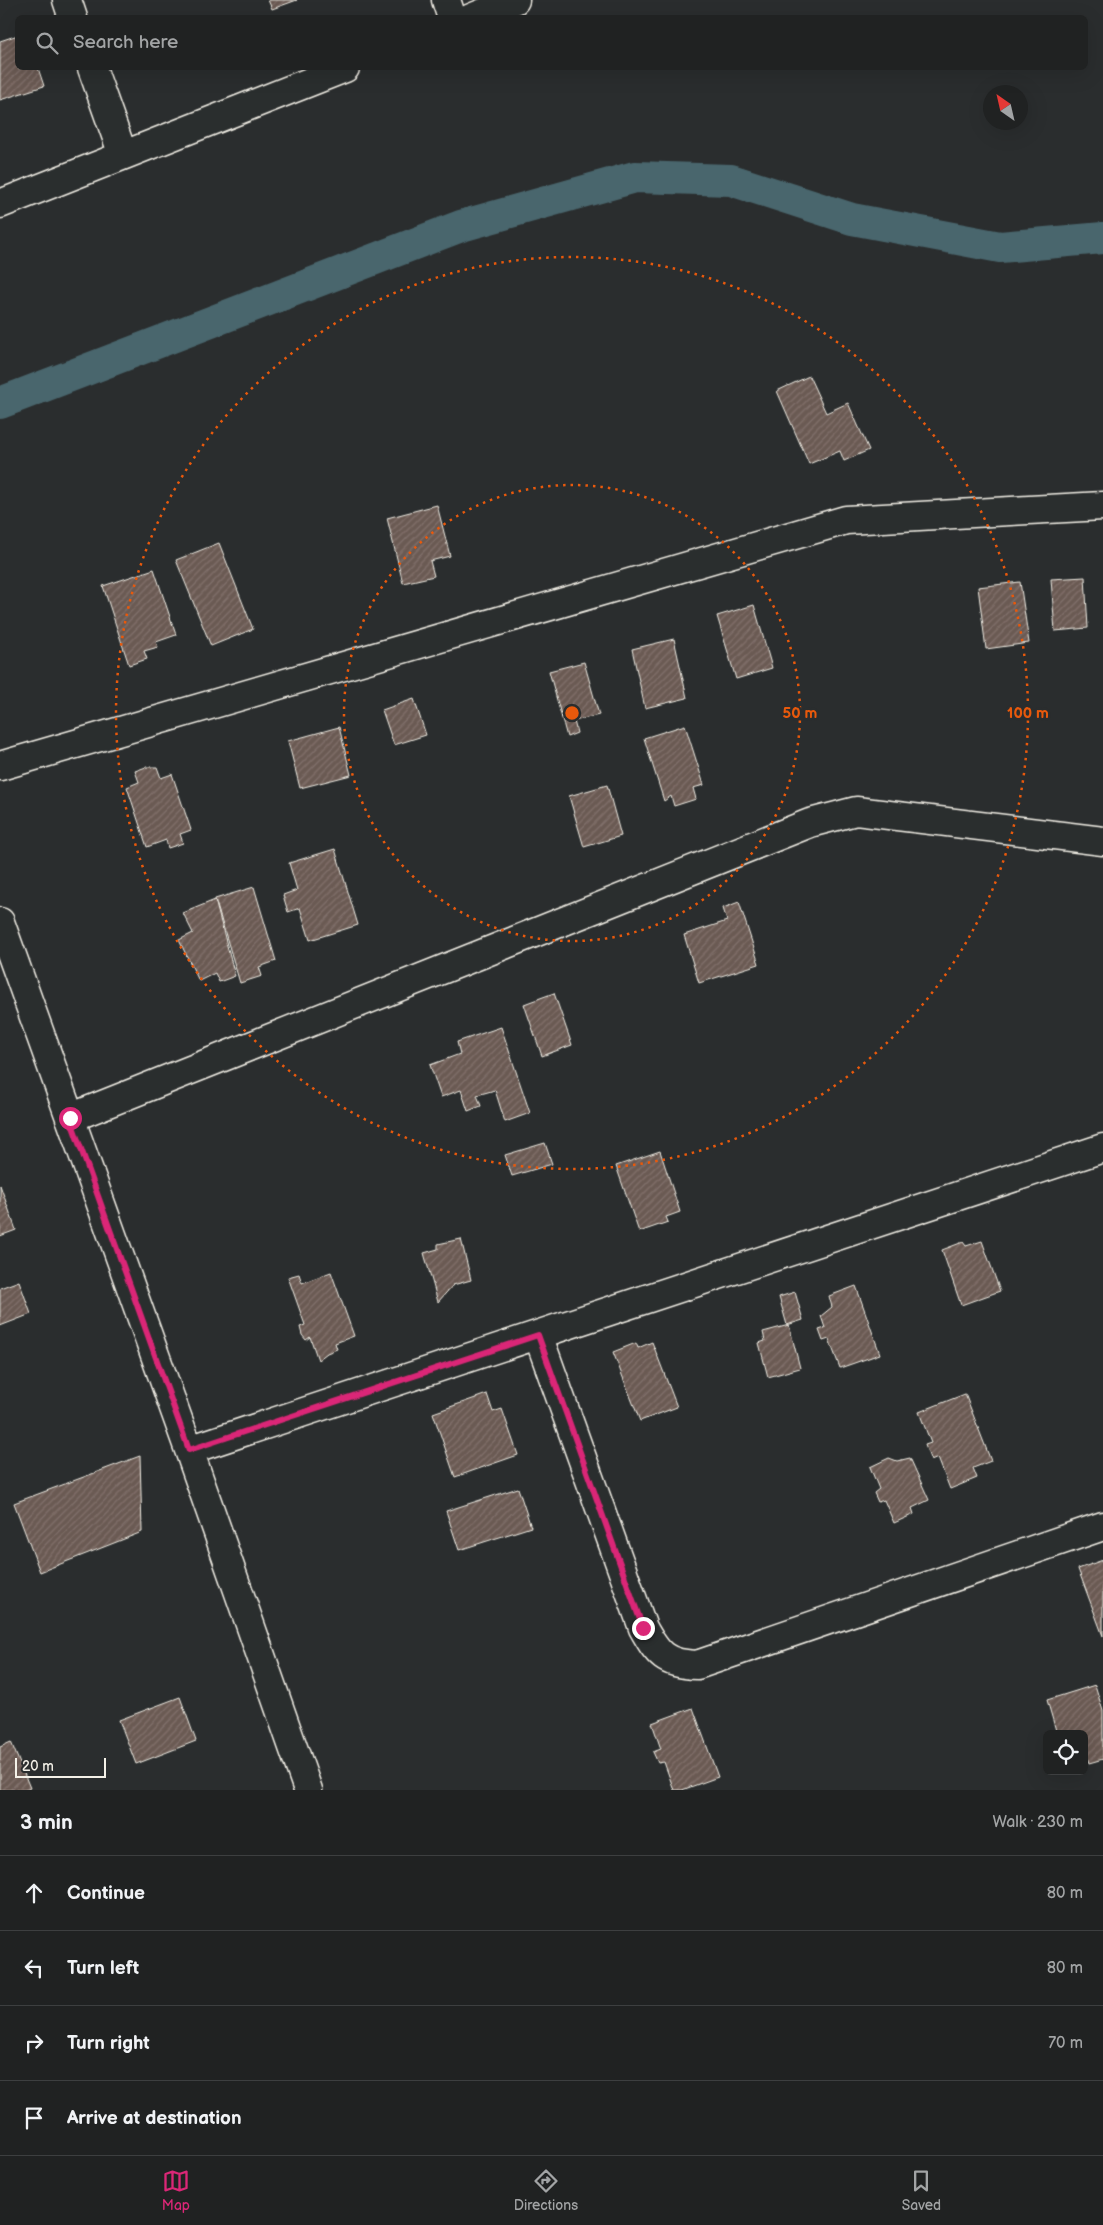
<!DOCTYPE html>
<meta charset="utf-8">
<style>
:root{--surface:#202222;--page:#282a2a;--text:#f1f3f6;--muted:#a2a4a5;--line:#3d3f40;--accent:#db2777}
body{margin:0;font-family:"Balsamiq Sans",sans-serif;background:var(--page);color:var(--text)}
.controls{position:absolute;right:15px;bottom:15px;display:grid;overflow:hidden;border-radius:8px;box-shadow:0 5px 20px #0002}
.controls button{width:45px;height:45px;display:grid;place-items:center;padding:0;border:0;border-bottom:1px solid var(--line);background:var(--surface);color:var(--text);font:25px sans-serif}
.compass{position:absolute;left:983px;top:85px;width:45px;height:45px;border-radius:50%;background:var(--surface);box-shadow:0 5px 20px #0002;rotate:326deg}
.scale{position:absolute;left:15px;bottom:12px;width:91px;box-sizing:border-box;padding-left:5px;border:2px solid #f4f1e8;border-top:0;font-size:14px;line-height:18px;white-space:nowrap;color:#f4f1e8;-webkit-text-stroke:4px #2a2d2e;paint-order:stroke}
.stop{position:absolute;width:15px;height:15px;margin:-11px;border:4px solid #db2777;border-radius:50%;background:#fff}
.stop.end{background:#db2777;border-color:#fff;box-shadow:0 1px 5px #0008}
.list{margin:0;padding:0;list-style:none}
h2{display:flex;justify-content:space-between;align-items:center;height:65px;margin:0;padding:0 20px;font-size:21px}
h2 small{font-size:16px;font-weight:400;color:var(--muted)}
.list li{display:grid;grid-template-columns:32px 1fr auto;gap:15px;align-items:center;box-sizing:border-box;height:75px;padding:0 20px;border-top:1px solid var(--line)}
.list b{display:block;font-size:19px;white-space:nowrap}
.list em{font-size:16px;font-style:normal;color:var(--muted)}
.icon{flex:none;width:28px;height:28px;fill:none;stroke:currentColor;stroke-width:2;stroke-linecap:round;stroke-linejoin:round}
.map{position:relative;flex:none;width:1103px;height:1790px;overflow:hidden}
.search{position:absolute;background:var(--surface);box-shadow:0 5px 20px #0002;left:15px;right:15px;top:15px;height:55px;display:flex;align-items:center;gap:12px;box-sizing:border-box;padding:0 18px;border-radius:8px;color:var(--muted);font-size:19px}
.sheet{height:365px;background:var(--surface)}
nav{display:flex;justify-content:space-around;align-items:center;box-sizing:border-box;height:70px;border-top:1px solid var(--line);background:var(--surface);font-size:14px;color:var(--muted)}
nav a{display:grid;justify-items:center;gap:2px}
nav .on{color:var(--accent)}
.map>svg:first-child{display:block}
</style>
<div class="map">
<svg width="1103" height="1790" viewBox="0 0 1103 1790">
<defs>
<pattern id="building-hatch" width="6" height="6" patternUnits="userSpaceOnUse" patternTransform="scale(1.25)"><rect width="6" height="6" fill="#6b5a53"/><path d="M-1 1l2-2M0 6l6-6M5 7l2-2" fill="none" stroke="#81726c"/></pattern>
</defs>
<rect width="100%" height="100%" fill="#2a2d2e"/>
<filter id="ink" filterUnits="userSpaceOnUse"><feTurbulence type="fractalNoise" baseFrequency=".02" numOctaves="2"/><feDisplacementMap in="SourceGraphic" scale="10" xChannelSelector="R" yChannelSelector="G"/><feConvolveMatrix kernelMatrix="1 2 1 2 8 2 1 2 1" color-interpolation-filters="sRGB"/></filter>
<g filter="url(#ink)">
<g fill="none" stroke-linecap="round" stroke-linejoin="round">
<path stroke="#49666d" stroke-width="32" d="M0,403L461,226L635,177L731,180L852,219L1000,247L1103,238"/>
</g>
<path fill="url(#building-hatch)" stroke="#f4f1e8" d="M268,0H297L272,9Z
M18,35V68H38L44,86L0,100V41Z
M809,376L826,413L848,403L869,450L844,461L840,451L809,464L777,391Z
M437,505L450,556L430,561L434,576L403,583L387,518Z
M219,543L253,629L211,646L176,560Z
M154,569L176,635L156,642L158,647L144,651L147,659L129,665L103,586Z
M1085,577L1088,628L1055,631L1051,579Z
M1020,582L1029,643L986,649L978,587Z
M754,605L772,668L736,679L717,616Z
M674,639L687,698L645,708L632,649Z
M584,662L599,715L574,721L577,733L567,737L549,671Z
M414,699L426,735L394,745L382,710Z
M685,725L704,785L693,788L696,799L674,806L671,796L664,801L644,738Z
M339,727L351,775L300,788L288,741Z
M146,767H157L161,778L172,774L191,830L180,834L183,843L168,848L166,840L147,847L127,787L139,782L135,771Z
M607,785L621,836L584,847L569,796Z
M335,849L358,925L310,940L300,908L288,912L283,895L297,890L289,863Z
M254,887L276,961L259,967L262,976L240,983L215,899Z
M215,900L235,976L219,982L215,973L199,981L179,940L193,933L183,913Z
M739,902L759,964L699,983L684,935L727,921L723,908Z
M554,993L572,1045L542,1056L524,1004Z
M501,1027L530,1113L505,1122L495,1090L477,1095L481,1106L468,1111L461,1090L441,1097L430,1065L460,1054L457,1042Z
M545,1143L552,1164L512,1176L505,1155Z
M660,1151L680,1212L666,1217L668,1222L639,1232L616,1166Z
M0,1185L16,1230L0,1236Z
M461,1239L471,1280L453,1285L438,1302L424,1253L438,1249V1244Z
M982,1241L1000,1291L961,1305L942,1250L963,1242L966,1246Z
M331,1272L354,1336L335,1343L337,1349L327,1353L318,1360L310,1337L306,1340L302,1335L300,1327L305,1325L288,1277L299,1274L302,1283Z
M19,1281L31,1314L0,1326V1288Z
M856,1286L880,1354L840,1368L829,1339L823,1341L819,1330L825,1328L821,1316L832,1307L829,1296Z
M795,1292L803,1320L787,1325L779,1297Z
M789,1325L800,1368L768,1377L759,1343L765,1341L763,1332Z
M652,1342L677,1407L640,1421L613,1352L636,1343L638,1348Z
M487,1394L493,1412L502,1409L518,1455L455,1477L433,1413Z
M965,1394L991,1461L973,1468L977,1478L950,1489L938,1458L931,1461L925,1445L931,1443L919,1412Z
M140,1456L142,1532L40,1572L14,1503Z
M889,1458L897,1461L910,1458L929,1500L912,1508L914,1514L894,1523L884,1500L878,1502L874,1493L879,1489L870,1467Z
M518,1488L531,1527L459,1550L446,1511Z
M1103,1560V1636L1078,1569Z
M1095,1685L1103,1711V1759L1089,1763L1086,1754L1084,1755V1734H1057L1047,1700Z
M180,1697L196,1741L136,1764L119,1720Z
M693,1708L718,1777L682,1790H674L664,1762L658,1763L653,1752L661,1749L652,1723Z
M11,1742L30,1788L26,1790H0V1747Z"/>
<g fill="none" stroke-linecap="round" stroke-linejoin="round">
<g stroke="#f4f1e8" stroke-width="31">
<path id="street" d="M67,0L73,18
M446,0L452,18
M471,18L515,0
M92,68L123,155
M0,204L345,68
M0,766L846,520L1103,506
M0,922L189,1450L308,1790
M70,1118L810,823L856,811L1103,841
M538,1335L643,1628C658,1655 665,1664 697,1665L1103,1526
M189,1450L1103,1148"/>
</g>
<use href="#street" stroke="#2a2d2e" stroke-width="28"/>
</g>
</g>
<g fill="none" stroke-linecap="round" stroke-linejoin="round" filter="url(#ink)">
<path stroke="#db2777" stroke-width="6" d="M70,1118L189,1450L538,1335L643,1628"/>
</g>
<g fill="none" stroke="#e8590c" stroke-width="2.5" stroke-dasharray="2.5 5">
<circle cx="572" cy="713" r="228"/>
<circle cx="572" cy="713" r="456"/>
</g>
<circle cx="572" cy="713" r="8" fill="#e8590c" stroke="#2a2d2e" stroke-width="2.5"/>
<g font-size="15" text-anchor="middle" font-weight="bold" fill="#e8590c" stroke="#2a2d2e" stroke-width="4.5" stroke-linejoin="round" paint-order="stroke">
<text x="800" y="718">50 m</text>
<text x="1028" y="718">100 m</text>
</g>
</svg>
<div class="controls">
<button><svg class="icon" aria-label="locate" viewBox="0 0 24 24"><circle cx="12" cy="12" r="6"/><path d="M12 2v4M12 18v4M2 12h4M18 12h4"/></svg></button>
</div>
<svg class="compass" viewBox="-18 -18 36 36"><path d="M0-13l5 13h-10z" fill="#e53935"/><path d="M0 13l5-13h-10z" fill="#a2a4a5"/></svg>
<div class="scale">20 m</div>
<div class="stop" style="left:70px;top:1118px"></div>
<div class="stop end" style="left:643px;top:1628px"></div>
<div class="search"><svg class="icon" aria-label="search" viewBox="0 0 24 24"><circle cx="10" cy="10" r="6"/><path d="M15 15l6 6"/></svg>Search here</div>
</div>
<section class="sheet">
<h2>3 min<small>Walk · 230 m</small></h2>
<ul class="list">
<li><svg class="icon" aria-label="ahead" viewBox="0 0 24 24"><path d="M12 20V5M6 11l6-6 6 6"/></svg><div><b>Continue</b></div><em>80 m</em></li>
<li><svg class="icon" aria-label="left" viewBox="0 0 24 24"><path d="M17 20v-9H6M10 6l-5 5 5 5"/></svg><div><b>Turn left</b></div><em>80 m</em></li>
<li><svg class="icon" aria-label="right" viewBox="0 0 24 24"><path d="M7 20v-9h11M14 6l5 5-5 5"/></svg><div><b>Turn right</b></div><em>70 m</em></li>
<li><svg class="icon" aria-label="arrive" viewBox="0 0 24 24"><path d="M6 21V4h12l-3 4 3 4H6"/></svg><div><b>Arrive at destination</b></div></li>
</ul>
</section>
<nav>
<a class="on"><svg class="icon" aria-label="map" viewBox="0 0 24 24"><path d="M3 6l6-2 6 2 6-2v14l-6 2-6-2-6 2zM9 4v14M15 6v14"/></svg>Map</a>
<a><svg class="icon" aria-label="directions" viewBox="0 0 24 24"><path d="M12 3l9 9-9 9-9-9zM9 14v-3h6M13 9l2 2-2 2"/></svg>Directions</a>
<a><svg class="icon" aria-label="saved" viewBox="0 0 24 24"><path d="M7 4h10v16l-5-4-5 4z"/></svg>Saved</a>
</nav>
